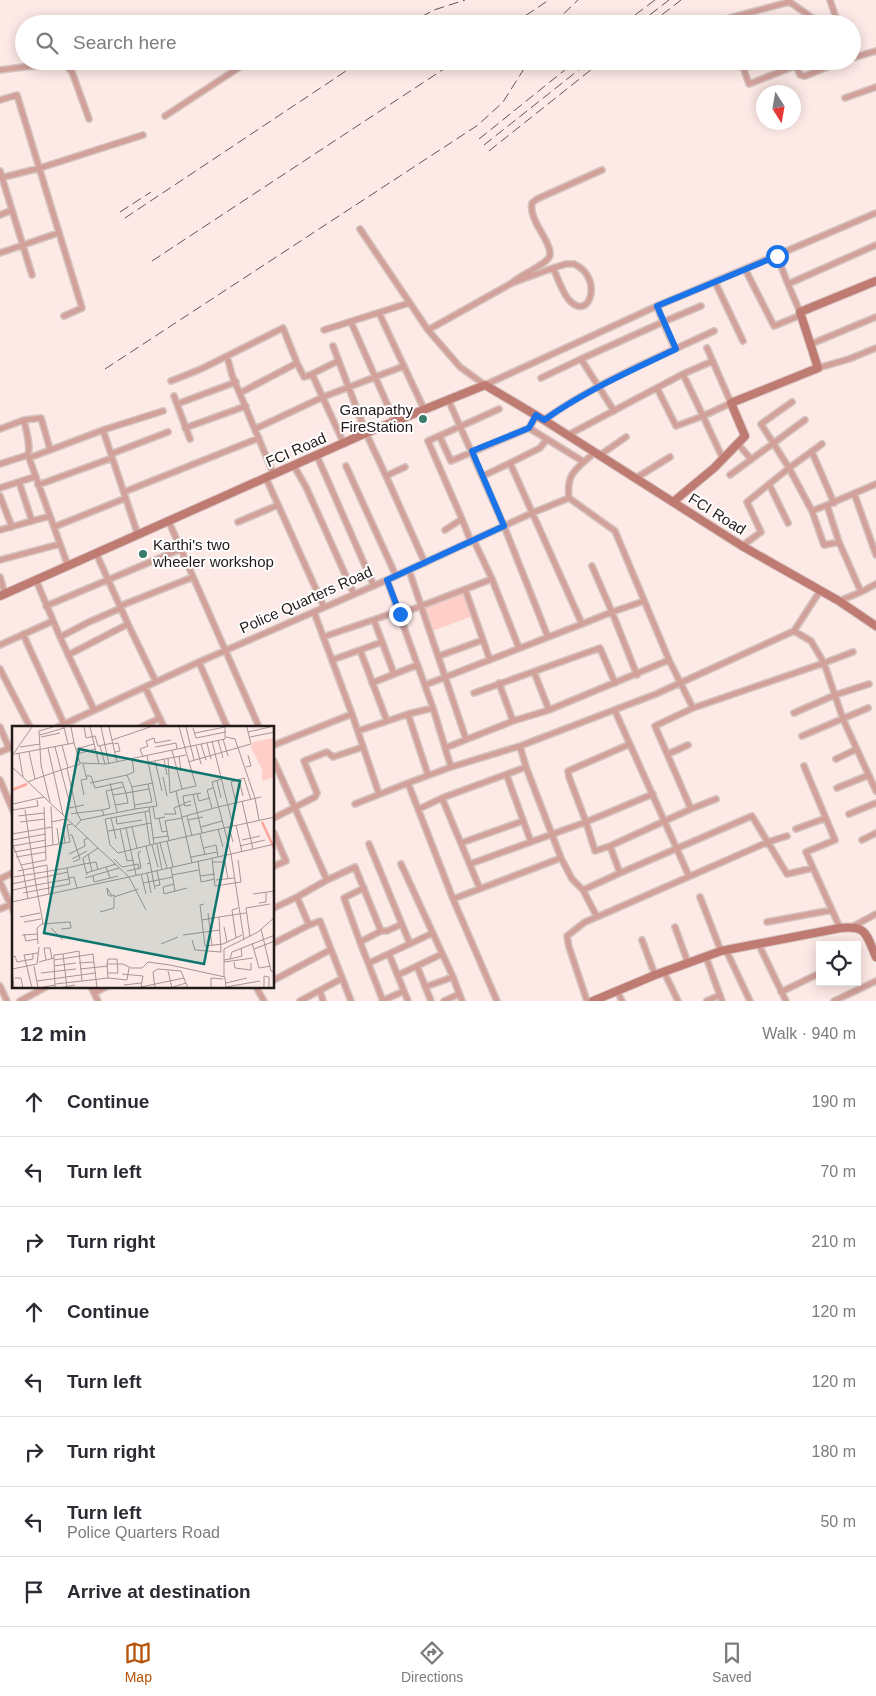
<!DOCTYPE html>
<meta charset="utf-8">
<style>
:root{--surface:#fff;--page:#f7f7f7;--text:#2b2b33;--muted:#7c7c81;--line:#e1e1e2;--accent:#b45309}
body{margin:0;font-family:Arial,sans-serif;background:var(--page);color:var(--text)}
.controls{position:absolute;right:15px;bottom:15px;display:grid;overflow:hidden;border-radius:0px;box-shadow:0 2px 12px #0003}
.controls button{width:45px;height:45px;display:grid;place-items:center;padding:0;border:0;border-bottom:1px solid var(--line);background:var(--surface);color:var(--text);font:25px sans-serif}
.compass{position:absolute;left:756px;top:85px;width:45px;height:45px;border-radius:50%;background:var(--surface);box-shadow:0 2px 12px #0003;rotate:169deg}
.stop{position:absolute;width:15px;height:15px;margin:-11px;border:4px solid #1a73e8;border-radius:50%;background:#fff}
.stop.end{background:#1a73e8;border-color:#fff;box-shadow:0 1px 5px #0008}
.list{margin:0;padding:0;list-style:none}
h2{display:flex;justify-content:space-between;align-items:center;height:65px;margin:0;padding:0 20px;font-size:21px}
h2 small{font-size:16px;font-weight:400;color:var(--muted)}
.list li{display:grid;grid-template-columns:32px 1fr auto;gap:15px;align-items:center;box-sizing:border-box;height:70px;padding:0 20px;border-top:1px solid var(--line)}
.list b{display:block;font-size:19px;white-space:nowrap}
.list p{margin:0;font-size:16px;white-space:nowrap;color:var(--muted)}
.list em{font-size:16px;font-style:normal;color:var(--muted)}
.icon{flex:none;width:28px;height:28px;fill:none;stroke:currentColor;stroke-width:2;stroke-linecap:round;stroke-linejoin:round}
.map{position:relative;flex:none;width:876px;height:1001px;overflow:hidden}
.search{position:absolute;background:var(--surface);box-shadow:0 2px 12px #0003;left:15px;right:15px;top:15px;height:55px;display:flex;align-items:center;gap:12px;box-sizing:border-box;padding:0 18px;border-radius:28px;color:var(--muted);font-size:19px}
.sheet{height:625px;background:var(--surface)}
nav{display:flex;justify-content:space-around;align-items:center;box-sizing:border-box;height:70px;border-top:1px solid var(--line);background:var(--surface);font-size:14px;color:var(--muted)}
nav a{display:grid;justify-items:center;gap:2px}
nav .on{color:var(--accent)}
.map>svg:first-child{display:block}
</style>
<div class="map">
<svg width="876" height="1001" viewBox="0 0 876 1001">
<rect width="100%" height="100%" fill="#fde9e6"/>
<path fill="#fecec7" d="M465,591L473,616L432,631L424,606Z"/>
<g fill="none" stroke-linecap="round" stroke-linejoin="round">
<g stroke="#d6c4c1" stroke-width="8">
<path id="street" d="M787,0L821,24
M830,0L838,24
M722,20L789,2
M780,22L781,24
M852,58L876,51
M741,61L749,84L795,66
M794,61L800,75L805,76L842,61
M0,70L56,63L66,65L72,72L89,119
M845,98L876,87
M0,100L17,95L82,308L64,316
M165,116L249,61
M0,171L32,275
M0,178L40,168L143,135
M0,215L12,210
M360,229L428,330L460,367L485,385L657,306L876,213
M0,253L58,233
M777,256L788,284
M745,269L774,326L801,315
M515,282L553,268L566,264H574C604,277 590,323 569,300C562,292 558,278 553,268
M715,282L743,341
M657,306L663,322L701,306
M800,312L788,284L876,245
M379,313L424,409
M351,322L395,422
M324,330L409,303
M428,330L512,283C520,274 548,265 550,255C552,242 528,220 532,203L537,199L602,170
M811,344L876,317
M333,346L366,433L386,476L405,467
M707,348L731,403L703,416L723,459
M227,356L232,375L274,475
M581,359L663,322L675,349
M338,361L312,374L344,444
M297,363L304,377L312,374
M818,368L849,359L876,348
M541,378L581,359L614,411
M171,381L201,369L283,328L297,363L240,393
M657,388L676,426L703,416L683,374
M174,396L190,439
M448,399L504,526L548,637
M792,402L761,424L789,468L812,511L824,545L839,542
M177,404L236,382
M24,420L41,418L50,449
M544,420C596,383 656,358 714,331
M185,428L246,406
M529,428L537,415
M0,429L24,420C26,431 31,445 28,455L68,566
M255,429L323,397L404,366
M103,430L163,411
M568,435L683,374L713,361
M440,437L451,461L529,428L584,462
M738,444L751,459
M812,452L834,503
M111,454L168,432
M600,455L626,437
M317,456L374,586
M29,458L103,430L138,535
M510,463L540,448L547,439
M0,464L28,455
M294,466L306,487L354,594
M346,466L396,576
M730,475L805,420
M386,476L425,563
M266,478L324,607
M636,478L670,457
M19,482L32,521
M769,484L788,523
M38,485L112,458
M0,488L34,477
M124,492L259,438
M854,493L876,555
M0,496L12,527
M569,498C566,472 577,469 595,452
M812,511L827,505
M462,519L471,542
M169,522L259,727
M238,522L278,505
M54,527L126,498
M0,530L50,516
M445,530L462,519L428,441L499,409
M474,541L492,579L519,648
M742,546L761,532L747,502L789,468L822,444
M96,553L128,624L156,682
M0,560L60,544
M592,566L612,612L644,601
M409,570L466,739
M0,577L5,594
M36,580L60,637L89,622L121,608
M387,580L532,513L569,498L615,531L669,660L549,710L513,721L445,748
M465,589L490,660
M861,592L876,584
M839,601L861,592L839,542L827,505L876,484
M46,606L181,549
M120,606L193,577
M400,614L492,579
M374,620L394,674
M582,624L612,612L637,675
M23,634L64,724
M60,637L94,710
M323,637L399,611
M0,645L53,621
M360,650L382,642
M853,652L824,663L843,719L876,791
M68,655L128,624
M439,656L483,640
M332,660L360,650L387,721
M669,660L693,708L824,663L811,641L794,631
M199,662L227,727
M0,669L30,727
M534,672L549,710
M372,683L417,665
M499,683L513,721
M425,685L582,624L510,463L483,476
M145,687L164,727
M474,693L600,648L615,683
M615,711L689,876
M794,713L835,695L869,684
M352,714L379,794
M408,714L433,708
M0,727L9,748
M58,727L199,662L387,580L433,708L451,767L520,746L526,767L561,858L453,899
M141,727L160,718
M358,731L408,714L428,775
M802,736L868,708
M630,744L568,771L569,777L586,822L653,794
M274,745L352,714L314,612
M520,746L656,694L794,631L820,591
M0,752L14,746
M668,754L688,745
M836,759L857,749
M274,761L327,880L297,897L309,925L320,921L351,1001
M804,766L835,840L806,852L813,868
M451,767L408,783L453,899L497,1001
M507,776L531,842
M0,780L14,813
M837,788L869,775
M355,804L408,783
M419,809L442,798
M691,809L716,799
M849,814L876,803
M274,818L315,797L317,793L304,761L327,752L333,757L363,747
M796,829L826,818
M274,833L286,861L274,866
M862,840L876,833
M461,843L523,821
M369,844L410,944
M610,846L691,809L655,726L693,708
M561,858L572,879L583,890L597,917L768,842L787,836
M401,864L453,977L462,1001
M470,864L586,822L595,851L610,846L620,873L752,816L787,874L813,868L840,928
M0,879L14,872
M327,880L355,867L381,931L360,942L383,1001
M0,882L14,912
M480,889L442,798L526,767
M583,890L620,873
M700,897L721,951
M274,908L297,897
M0,909L10,905
M767,922L832,910
M675,927L688,963
M852,927L876,914
M381,931H387L402,924
M642,940L655,975
M360,942L344,898L364,888
M274,943L309,925
M758,943L786,1001
M726,950L750,1001
M389,954L408,1001
M706,957L722,1001
M369,963L433,933
M417,966L431,1001
M664,972L678,1001
M398,975L442,954
M274,980L330,950
M0,986L7,1001
M91,987L98,1001
M256,987L264,1001
M425,987L453,977
M320,991L323,1001
M617,991L622,1001
M781,992L820,973
M94,993L106,987
M20,1001L46,987
M300,1001L341,979
M382,1001L404,991
M444,1001L459,994
M587,1001L569,947L567,936L585,922L597,917
M707,1001L720,995
M834,1001L876,981"/>
</g>
<g stroke="#d6c4c1" stroke-width="10">
<path id="secondary" d="M673,502L714,468L745,436L731,403L818,368L800,312L876,281
M0,596L366,433L485,385L544,420L742,546L839,601L876,626
M593,1001L655,975L721,951L840,928C868,925 866,935 876,957"/>
</g>
<use href="#street" stroke="#d1a19a" stroke-width="5"/>
<use href="#secondary" stroke="#bf7a71" stroke-width="8"/>
<path stroke="#635655" stroke-width="1" stroke-dasharray="10 5" stroke-linecap="butt" d="M408,24L434,10L465,0
M513,24L549,0
M553,24L578,0
M623,24L655,0
M638,24L669,0
M650,24L681,0
M479,139L576,61
M484,145L590,61
M489,151L602,61
M120,212L151,192
M125,218L361,61
M152,261L456,61
M105,369L478,125L503,102L529,61"/>
</g>
<g fill="none" stroke-linecap="round" stroke-linejoin="round">
<path stroke="#1a73e8" stroke-width="6" d="M400,614L387,580L504,526L472,451L529,428L536,415L544,420C585,391 630,371 676,349L657,306L777,256"/>
</g>
<g fill="#397b6d" stroke="#fff" stroke-width="2">
<circle cx="423" cy="419" r="5"/>
<circle cx="143" cy="554" r="5"/>
</g>
<g text-anchor="middle" stroke-width="4" stroke-linejoin="round" paint-order="stroke">
<g font-size="15" fill="#221918" stroke="#fff" text-anchor="end">
<text x="413" y="415">Ganapathy<tspan x="413" dy="17">FireStation</tspan></text>
<text x="153" y="550" text-anchor="start">Karthi's two<tspan x="153" dy="17">wheeler workshop</tspan></text>
</g>
<g font-size="15" fill="#221918" stroke="#fff">
<text transform="translate(296 450) rotate(-24)" y="5">FCI Road</text>
<text transform="translate(717 514) rotate(32)" y="5">FCI Road</text>
<text transform="translate(306 600) rotate(-24)" y="5">Police Quarters Road</text>
</g>
</g>
<g transform="translate(12 726)">
<rect width="262" height="262" fill="#fde9e6"/>
<path d="M262,12V51L250,55V43L239,21L241,16Z" fill="#fecec7"/>
<path fill="none" stroke="#fca69b" stroke-width="2.5" d="M0,64L15,58M250,96L263,124"/>
<path fill="none" stroke="#a59694" stroke-width="1" d="M52,1L56,18M59,1L62,17M72,1L74,12L83,10L86,20L101,17M78,1L87,38M89,1L97,38M97,1L105,36M167,1L184,60L170,63M174,1L182,34M235,1L236,6L258,1M181,2L184,12L214,6M183,7L213,1M28,9L52,2M29,11L48,7M214,11L223,13L243,72M238,11L263,6M211,13L216,30M100,14L138,1M206,14L211,32M200,15L221,100M195,17L199,33M101,18L106,17L108,25L103,26M189,18L194,34M50,19L56,42M184,19L189,38M88,20L93,38M8,21L28,18M143,21L164,17L165,23M36,22L51,89M64,23L82,18M160,24L170,63L164,65L180,137M3,28L62,17L68,37L94,38L213,13V1M7,28L11,51M65,28L83,23M0,30L20,1M135,30L145,80L137,81M167,30L169,45M131,31L128,23L136,20L134,15L142,12L143,17L159,14M156,32L158,67L164,65M152,33L155,49M143,35L150,65M137,36L174,29M176,36L239,18L236,6M71,38L74,50H79L83,62L110,56L114,67L137,63M0,41L117,151L219,128L232,214M234,41L239,40L236,29M55,42L65,87L59,88M115,49L122,46L120,33M151,51L155,70M23,53L49,44L43,21M210,53L200,56L219,128L241,123L230,75M227,54L231,70M205,55L209,72M16,56L23,53L17,26M78,57L115,49L120,61M98,57L105,86M141,57L120,61L123,83L137,81L142,118L212,102M181,68L190,107M185,68L187,75L198,72M72,69L69,54L75,53L74,50M101,69L114,67L116,77L103,79M243,72L247,94M0,74L1,84L26,80L25,74M57,75L49,44L68,38M179,75L172,77L173,80L179,79M38,76L29,39L27,5L41,1M172,77L171,70L189,67M224,77L219,56L232,52L239,74M1,78L32,71M123,79L140,76L136,58M39,80L41,119M141,81L143,93L153,91M206,81L249,71M57,82L72,79M200,82L195,64L201,62M90,84L98,82L94,65L111,61M137,85L93,93L98,119L106,127L142,118M133,86L138,119M152,88H164L162,82L172,78M6,90L32,87M175,90L180,110M104,91L105,98L130,94M170,91L206,81M99,92L102,104L108,103M147,92L150,106L155,105M69,94L65,87L90,84L92,89M176,94L191,91M8,96L33,93M39,96L54,93M224,99L230,126M51,101L53,117M63,101L69,94L123,83M120,101L125,122M189,101L210,95M217,101L221,116M45,102L47,118M114,102L124,149M212,102L263,91M206,103L211,121M96,105L102,104L104,113M0,108L40,101M188,108L193,129M58,109H60L68,133L61,136M141,112L156,110M0,114L34,108M230,114L248,110M155,115L161,141M157,115L153,95L170,92M0,117L11,144L16,173M148,117L155,142M145,118L150,144M140,119L146,141M1,120L34,114M134,120L138,137M228,120L253,114M192,122L204,119L206,131M241,123L263,118M2,126L58,116L55,99L60,98M57,128L73,120L72,114L76,112M4,131L34,126M179,131L205,126M200,132L203,160L229,156L226,134M60,133L75,125M102,133L110,141L126,138L127,143M121,134L115,135L108,103L139,97M186,135L189,156L203,153M201,136H213L216,153M135,138L138,137L143,163M9,139L34,134L32,81M94,141L98,152L106,150M159,142L163,165M6,145L35,139L37,169M80,145L78,137L84,136L86,144M115,145L129,142L126,127L129,125M74,147L104,138M135,147L139,167M129,148L134,168M75,149L72,138L78,137L76,128M160,149L187,144M81,150L82,156L98,152M188,150L203,148M2,151L55,142M57,152L62,151L65,162M73,152L107,142M204,154L222,152M131,157L161,151M0,158L56,146M162,158L151,161L152,168L175,162M143,160L148,159L145,145M1,164L24,159L13,84M11,167L58,158L57,153M241,168L263,165M100,170L95,162L96,169L98,170H100L103,169M0,176L117,151L134,184M247,177L254,176V167M192,178L188,179L193,220L211,218L230,209M88,186L102,182V171L126,163M196,187L200,220M8,191L28,187M190,194L207,191M12,196L29,193M30,198L58,196L59,202L49,203M212,201L215,216M39,202L51,214M249,203L259,245L263,246M12,208L14,215L26,213M10,209L26,208M171,209L208,204M238,211L234,182L258,178M224,212L220,184L226,182M180,214L183,224L209,226L207,191L234,187M240,217L247,242L259,240M26,218L25,202L31,197L24,159L57,153L55,142L72,138L71,132L86,122M149,218L166,211M242,223L263,215M51,228L67,225L70,255L96,252L115,254L117,242M0,231L3,230L5,236L21,233V227M42,232V229L51,228L55,262M218,233L230,230L229,222M34,234L32,222H38L40,233M42,234L81,228L85,262M212,234L218,233L220,226L263,209M27,236L42,232L43,262M212,236L241,232M222,236L223,242L239,244V237M67,237L82,236M95,238H111L119,242H130L136,236L158,239L213,251L214,262M22,240L26,262L43,259M42,240L64,237M0,242L2,262M0,243L25,238L27,221M68,243L96,240M156,245L160,262M29,247L64,243M96,247H106L105,233H96L95,238L96,252M110,248L131,250L129,261L172,252M212,251V223L246,206L263,191M3,252H9L11,262M25,255L83,247M214,257L235,252M43,258L70,255M112,259L129,257M214,261L248,255M20,262L12,229L26,227M47,262L63,259M143,262L141,246L146,243L169,245L176,262M158,262L174,257M199,262V252L211,253M252,262V250L257,251V262"/>
<path fill="#0f766e" fill-opacity="0.15" stroke="#0f766e" stroke-width="2.5" d="M67,23L228,55L192,238L32,207Z"/>
<rect width="262" height="262" fill="none" stroke="#221918" stroke-width="2.5"/>
</g>
</svg>
<div class="controls">
<button><svg class="icon" aria-label="locate" viewBox="0 0 24 24"><circle cx="12" cy="12" r="6"/><path d="M12 2v4M12 18v4M2 12h4M18 12h4"/></svg></button>
</div>
<svg class="compass" viewBox="-18 -18 36 36"><path d="M0-13l5 13h-10z" fill="#e53935"/><path d="M0 13l5-13h-10z" fill="#7c7c81"/></svg>
<div class="stop" style="left:777px;top:256px"></div>
<div class="stop end" style="left:400px;top:614px"></div>
<div class="search"><svg class="icon" aria-label="search" viewBox="0 0 24 24"><circle cx="10" cy="10" r="6"/><path d="M15 15l6 6"/></svg>Search here</div>
</div>
<section class="sheet">
<h2>12 min<small>Walk · 940 m</small></h2>
<ul class="list">
<li><svg class="icon" aria-label="ahead" viewBox="0 0 24 24"><path d="M12 20V5M6 11l6-6 6 6"/></svg><div><b>Continue</b></div><em>190 m</em></li>
<li><svg class="icon" aria-label="left" viewBox="0 0 24 24"><path d="M17 20v-9H6M10 6l-5 5 5 5"/></svg><div><b>Turn left</b></div><em>70 m</em></li>
<li><svg class="icon" aria-label="right" viewBox="0 0 24 24"><path d="M7 20v-9h11M14 6l5 5-5 5"/></svg><div><b>Turn right</b></div><em>210 m</em></li>
<li><svg class="icon" aria-label="ahead" viewBox="0 0 24 24"><path d="M12 20V5M6 11l6-6 6 6"/></svg><div><b>Continue</b></div><em>120 m</em></li>
<li><svg class="icon" aria-label="left" viewBox="0 0 24 24"><path d="M17 20v-9H6M10 6l-5 5 5 5"/></svg><div><b>Turn left</b></div><em>120 m</em></li>
<li><svg class="icon" aria-label="right" viewBox="0 0 24 24"><path d="M7 20v-9h11M14 6l5 5-5 5"/></svg><div><b>Turn right</b></div><em>180 m</em></li>
<li><svg class="icon" aria-label="left" viewBox="0 0 24 24"><path d="M17 20v-9H6M10 6l-5 5 5 5"/></svg><div><b>Turn left</b><p>Police Quarters Road</p></div><em>50 m</em></li>
<li><svg class="icon" aria-label="arrive" viewBox="0 0 24 24"><path d="M6 21V4h12l-3 4 3 4H6"/></svg><div><b>Arrive at destination</b></div></li>
</ul>
</section>
<nav>
<a class="on"><svg class="icon" aria-label="map" viewBox="0 0 24 24"><path d="M3 6l6-2 6 2 6-2v14l-6 2-6-2-6 2zM9 4v14M15 6v14"/></svg>Map</a>
<a><svg class="icon" aria-label="directions" viewBox="0 0 24 24"><path d="M12 3l9 9-9 9-9-9zM9 14v-3h6M13 9l2 2-2 2"/></svg>Directions</a>
<a><svg class="icon" aria-label="saved" viewBox="0 0 24 24"><path d="M7 4h10v16l-5-4-5 4z"/></svg>Saved</a>
</nav>
